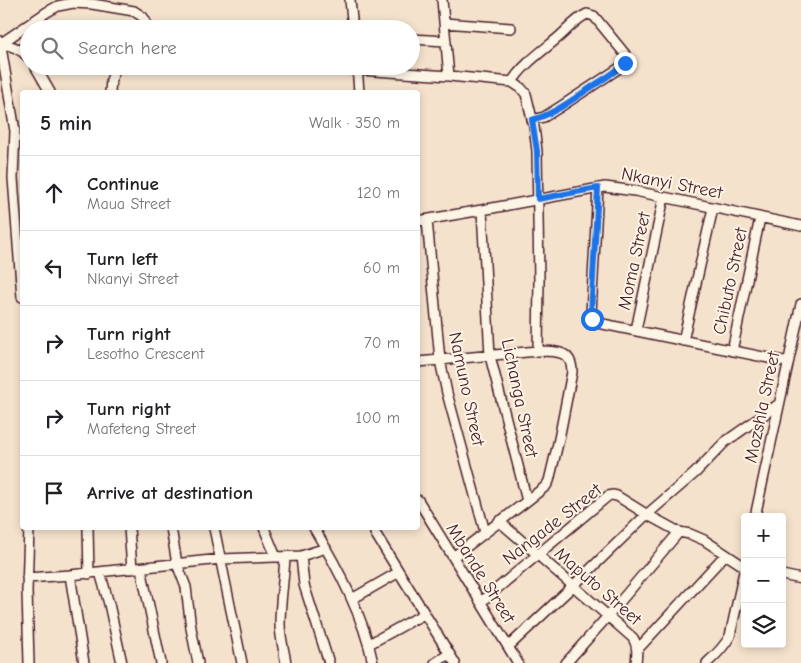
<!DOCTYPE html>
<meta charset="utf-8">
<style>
:root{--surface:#fff;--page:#f2f2f2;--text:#202124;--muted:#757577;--line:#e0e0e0}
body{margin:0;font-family:"Comic Neue",sans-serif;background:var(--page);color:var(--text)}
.controls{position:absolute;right:15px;bottom:15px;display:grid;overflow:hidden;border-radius:5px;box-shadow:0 2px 8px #0003}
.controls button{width:45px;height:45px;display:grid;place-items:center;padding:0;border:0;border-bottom:1px solid var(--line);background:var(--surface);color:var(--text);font:25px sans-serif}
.stop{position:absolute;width:15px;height:15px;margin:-11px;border:4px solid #1a73e8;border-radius:50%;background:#fff}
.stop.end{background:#1a73e8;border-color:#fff;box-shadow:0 1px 5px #0008}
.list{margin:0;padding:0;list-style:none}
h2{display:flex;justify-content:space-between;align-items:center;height:65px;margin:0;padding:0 20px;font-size:21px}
h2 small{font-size:16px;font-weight:400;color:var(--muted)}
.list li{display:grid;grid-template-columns:32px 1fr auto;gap:15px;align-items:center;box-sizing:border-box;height:75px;padding:0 20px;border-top:1px solid var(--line)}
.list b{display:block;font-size:19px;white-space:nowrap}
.list p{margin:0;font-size:16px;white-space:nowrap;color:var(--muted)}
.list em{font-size:16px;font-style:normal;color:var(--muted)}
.icon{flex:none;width:28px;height:28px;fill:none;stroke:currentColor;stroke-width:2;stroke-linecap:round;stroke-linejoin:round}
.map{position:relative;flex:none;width:801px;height:663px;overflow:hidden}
.search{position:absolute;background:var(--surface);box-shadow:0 2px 8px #0003;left:20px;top:20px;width:400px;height:55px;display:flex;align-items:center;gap:12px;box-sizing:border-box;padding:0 18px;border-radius:28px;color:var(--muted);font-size:19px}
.panel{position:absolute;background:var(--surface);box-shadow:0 2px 8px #0003;left:20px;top:90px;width:400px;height:440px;border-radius:5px}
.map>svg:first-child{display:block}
</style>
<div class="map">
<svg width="801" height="663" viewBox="0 0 801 663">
<rect width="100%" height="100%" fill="#f5e2cd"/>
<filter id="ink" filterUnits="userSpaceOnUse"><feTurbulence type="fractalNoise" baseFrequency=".02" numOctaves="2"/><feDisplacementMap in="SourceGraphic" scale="10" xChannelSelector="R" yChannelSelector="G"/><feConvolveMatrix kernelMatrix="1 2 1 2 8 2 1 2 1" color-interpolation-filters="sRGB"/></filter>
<g filter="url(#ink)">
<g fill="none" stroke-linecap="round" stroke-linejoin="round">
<g stroke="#4a1f2b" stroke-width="12">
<path id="minor" d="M350,0L353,29
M442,0L449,76
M444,23L511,28
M411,39L446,41
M0,41L15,131L13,178L22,297
M0,44L28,25L47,12L58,6L73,3L92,4L134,11L143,17L145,20V29
M1,44C13,45 21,49 29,58
M35,66L50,92
M300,66L449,76L512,82L521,88L526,94L534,127L537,151L539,281L538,351
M357,66L359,92
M512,82C524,63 543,51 560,36C569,28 576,19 587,14L594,16L625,54L626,60L621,67L560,107L544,117L532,120
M110,92L111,80L117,66
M598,188L591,313L593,319L598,323L788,362
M482,210L490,356L527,501
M427,220L440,360L447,393L485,532
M418,221L482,210L605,187L635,191L801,226
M636,330L664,197
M683,341L713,208
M732,351L760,218
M418,362L538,351C555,351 572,350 572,372L559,439L549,481L546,486L527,501L453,557
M418,500L518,663
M755,517L801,304
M499,521L633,638C638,646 637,654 636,663
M29,528L27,591L29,663
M88,528L89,574
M129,528L132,569
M171,528L177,564L186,587L191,628L198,663
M214,528L242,663
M264,528L276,557
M314,528C339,570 363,615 373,663
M375,533L455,663
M301,556L304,585L329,663
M285,557C284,579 280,601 280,624C280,637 284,650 286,663
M141,568L161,663
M100,572L109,604L122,663
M70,575L84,663
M782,575L801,579
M27,578L70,575L221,559L301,556L326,548
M352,599L399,572
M481,602L608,496L612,495L617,496L646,514L679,532L690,534L704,540L745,567
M369,644L424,614
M508,647L573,586L644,517L695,473L725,442L779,404
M637,650L725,555
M435,663L449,654
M566,663L608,616L679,532
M707,663C717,654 724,647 730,636L745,567"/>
</g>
<use href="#minor" stroke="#fcf5e5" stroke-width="9"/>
</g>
</g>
<g fill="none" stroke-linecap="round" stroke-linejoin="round" filter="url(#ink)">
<path stroke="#1a73e8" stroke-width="6" d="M592,319L591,313L598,188L538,199L537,151L532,120C554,114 572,100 590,88C602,80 615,73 625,63"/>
</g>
<g text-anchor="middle" stroke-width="4" stroke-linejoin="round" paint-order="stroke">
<g font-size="18" fill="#4a1f2b" stroke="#fcf5e5">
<text transform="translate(672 183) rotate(11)" y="6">Nkanyi Street</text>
<text transform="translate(634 261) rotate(-78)" y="6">Moma Street</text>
<text transform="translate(730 281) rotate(-78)" y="6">Chibuto Street</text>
<text transform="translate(467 389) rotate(78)" y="6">Namuno Street</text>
<text transform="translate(520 398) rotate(78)" y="6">Lichanga Street</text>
<text transform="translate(762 407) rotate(-78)" y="6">Mozshla Street</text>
<text transform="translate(552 524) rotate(-38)" y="6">Nangade Street</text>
<text transform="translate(481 573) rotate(58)" y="6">Mbande Street</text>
<text transform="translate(598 586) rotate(41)" y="6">Maputo Street</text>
</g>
</g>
</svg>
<div class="controls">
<button>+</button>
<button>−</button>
<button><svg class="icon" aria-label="layers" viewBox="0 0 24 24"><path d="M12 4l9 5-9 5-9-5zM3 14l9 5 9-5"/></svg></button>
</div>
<div class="stop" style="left:592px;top:319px"></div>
<div class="stop end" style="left:625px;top:63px"></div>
<div class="search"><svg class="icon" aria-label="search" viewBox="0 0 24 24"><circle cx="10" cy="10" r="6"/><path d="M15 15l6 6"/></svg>Search here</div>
<section class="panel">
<h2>5 min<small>Walk · 350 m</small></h2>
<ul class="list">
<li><svg class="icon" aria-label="ahead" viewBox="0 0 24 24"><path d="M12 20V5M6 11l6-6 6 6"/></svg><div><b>Continue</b><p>Maua Street</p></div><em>120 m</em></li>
<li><svg class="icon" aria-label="left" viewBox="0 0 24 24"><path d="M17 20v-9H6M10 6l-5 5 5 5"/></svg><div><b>Turn left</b><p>Nkanyi Street</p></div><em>60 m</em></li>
<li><svg class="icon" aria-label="right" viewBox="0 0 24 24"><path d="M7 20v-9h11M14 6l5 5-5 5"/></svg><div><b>Turn right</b><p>Lesotho Crescent</p></div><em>70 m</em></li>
<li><svg class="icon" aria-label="right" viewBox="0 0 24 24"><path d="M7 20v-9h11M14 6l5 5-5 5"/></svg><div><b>Turn right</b><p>Mafeteng Street</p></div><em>100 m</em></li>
<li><svg class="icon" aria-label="arrive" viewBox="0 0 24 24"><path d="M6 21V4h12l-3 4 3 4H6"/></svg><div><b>Arrive at destination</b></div></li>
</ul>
</section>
</div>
